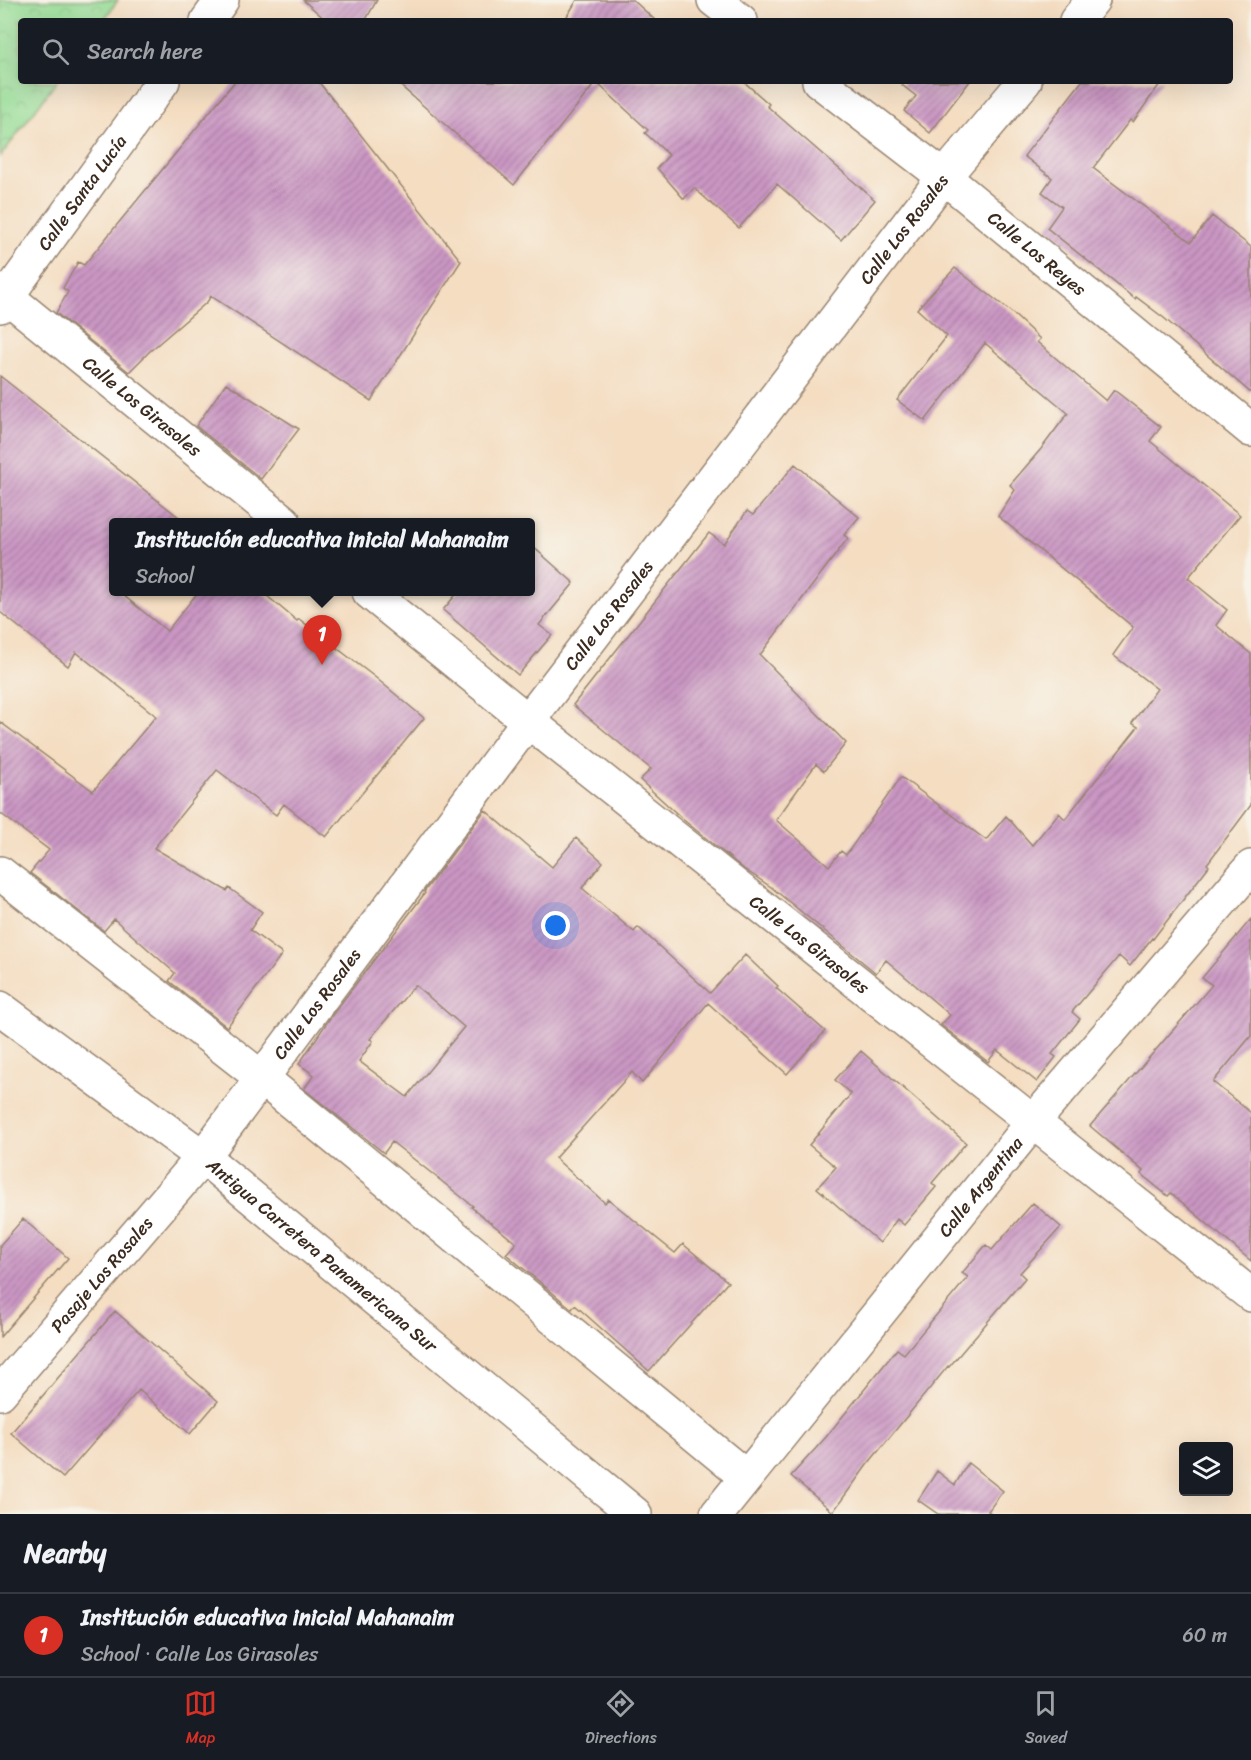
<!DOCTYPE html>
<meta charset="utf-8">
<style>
:root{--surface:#171b24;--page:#20242c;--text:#f1f3f6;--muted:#9ea1a6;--line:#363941;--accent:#d93025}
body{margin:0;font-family:Sriracha,sans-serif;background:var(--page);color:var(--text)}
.controls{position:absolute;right:18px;bottom:18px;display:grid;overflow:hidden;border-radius:6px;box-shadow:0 6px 24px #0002}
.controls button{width:54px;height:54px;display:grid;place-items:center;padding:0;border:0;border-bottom:2px solid var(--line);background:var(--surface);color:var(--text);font:30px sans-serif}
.you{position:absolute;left:556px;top:926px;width:21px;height:21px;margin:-15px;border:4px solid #fff;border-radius:50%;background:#1a73e8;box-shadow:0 0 0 9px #1a73e833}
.badge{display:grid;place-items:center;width:39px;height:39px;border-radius:50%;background:var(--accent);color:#fff;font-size:20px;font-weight:700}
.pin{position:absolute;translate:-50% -50px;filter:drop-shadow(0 2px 3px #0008)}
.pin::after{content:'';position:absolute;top:32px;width:21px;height:18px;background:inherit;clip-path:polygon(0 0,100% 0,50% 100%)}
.popup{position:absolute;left:109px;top:518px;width:426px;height:78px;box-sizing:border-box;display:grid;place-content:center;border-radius:6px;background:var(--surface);filter:drop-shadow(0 2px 4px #0005);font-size:20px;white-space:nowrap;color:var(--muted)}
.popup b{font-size:22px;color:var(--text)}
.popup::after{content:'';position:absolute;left:50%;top:100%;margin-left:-12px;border:12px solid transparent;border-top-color:var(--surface)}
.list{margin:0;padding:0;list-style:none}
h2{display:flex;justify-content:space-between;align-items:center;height:78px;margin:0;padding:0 24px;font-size:26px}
h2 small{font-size:20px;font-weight:400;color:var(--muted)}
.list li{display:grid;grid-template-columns:39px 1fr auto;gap:18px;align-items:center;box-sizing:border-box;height:84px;padding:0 24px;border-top:2px solid var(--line)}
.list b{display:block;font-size:22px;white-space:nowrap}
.list p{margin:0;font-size:20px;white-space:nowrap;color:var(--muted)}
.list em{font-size:20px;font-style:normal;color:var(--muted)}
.icon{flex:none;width:33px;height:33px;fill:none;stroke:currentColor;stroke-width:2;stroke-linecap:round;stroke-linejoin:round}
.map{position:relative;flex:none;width:1251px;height:1514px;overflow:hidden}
.search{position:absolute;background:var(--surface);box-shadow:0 6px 24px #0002;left:18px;right:18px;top:18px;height:66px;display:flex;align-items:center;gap:15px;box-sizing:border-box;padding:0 21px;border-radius:6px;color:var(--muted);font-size:22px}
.sheet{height:162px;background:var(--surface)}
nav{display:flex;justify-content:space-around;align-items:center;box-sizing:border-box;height:84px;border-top:2px solid var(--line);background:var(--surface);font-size:16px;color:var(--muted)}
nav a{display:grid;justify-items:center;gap:3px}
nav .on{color:var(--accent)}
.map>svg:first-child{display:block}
</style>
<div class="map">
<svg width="1251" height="1514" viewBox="0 0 1251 1514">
<defs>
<pattern id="park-crowns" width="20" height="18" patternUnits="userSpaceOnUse" patternTransform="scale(1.5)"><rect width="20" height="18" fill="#96dd97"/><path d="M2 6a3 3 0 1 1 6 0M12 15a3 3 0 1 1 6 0" fill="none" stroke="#82be82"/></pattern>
<pattern id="building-hatch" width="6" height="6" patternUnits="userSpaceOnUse" patternTransform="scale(1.5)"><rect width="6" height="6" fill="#cb97c4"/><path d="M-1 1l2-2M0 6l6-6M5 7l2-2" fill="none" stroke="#a67b9f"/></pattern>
</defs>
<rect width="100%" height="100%" fill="#f7f3e8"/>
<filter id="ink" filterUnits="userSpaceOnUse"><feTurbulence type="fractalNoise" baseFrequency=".0167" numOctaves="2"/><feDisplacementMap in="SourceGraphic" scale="12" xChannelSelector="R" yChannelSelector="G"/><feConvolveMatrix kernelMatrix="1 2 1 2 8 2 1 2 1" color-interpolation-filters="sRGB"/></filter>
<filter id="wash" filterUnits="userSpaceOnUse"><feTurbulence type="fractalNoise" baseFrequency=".008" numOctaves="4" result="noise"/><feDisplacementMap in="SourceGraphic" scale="24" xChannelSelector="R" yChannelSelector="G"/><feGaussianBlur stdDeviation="1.35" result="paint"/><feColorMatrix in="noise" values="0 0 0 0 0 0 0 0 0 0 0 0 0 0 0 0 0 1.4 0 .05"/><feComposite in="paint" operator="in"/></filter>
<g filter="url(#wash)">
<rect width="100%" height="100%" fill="#f4ddc1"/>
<path fill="url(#park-crowns)" stroke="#68845a" stroke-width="1.5" d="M0,0H118L103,21H21V81H57L0,157Z"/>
<g id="blocks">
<path fill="url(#building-hatch)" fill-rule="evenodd" d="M303,0H377L365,21H327Z
M577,0H633L656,21H564Z
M235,81H318L461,261L371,401L211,296L207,302L150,351L129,372L56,313L68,292L63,288L78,262L84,265Z
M395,81H743L769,104L767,106L875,200L841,240L777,184L739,228L694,188L684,199L657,168L669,155L645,133L648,130L596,82L514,185Z
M905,81H970L930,133L904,111L916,96L902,85Z
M1082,81H1162L1133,122L1130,120L1093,168L1191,242L1212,216L1251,247V393L1164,318L1136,297L1135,299L1047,228L1062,207L1042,192L1052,178L1024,156Z
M955,268L1010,311L1040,339L1037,342L1106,401L1114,390L1161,427L1150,441L1240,515L1188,578L1227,610L1216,625L1251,654V805L1207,864L1209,866L1153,939L1152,938L1130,966L1119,956L1072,1012L1080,1019L1052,1054L1056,1057L1037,1082L997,1050L988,1062L941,1025L950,1015L886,960L876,973L771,887L744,869L686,822L640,780L651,769L573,705L709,533L724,544L747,511L753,515L795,464L859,517L844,535L848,538L760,655L846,743L824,771L816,764L776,820L829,866L841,851L846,855L901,777L986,840L1006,816L1032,845L1059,813L1065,819L1138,727L1132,723L1157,689L1113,655L1133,627L998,516L1015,490L1010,485L1041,449L1068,413L985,343L925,421L897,400L947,336L917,309Z
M0,376L185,522H114V591H118L167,631L199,591H261L297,621L299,619L376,678L424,718L326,837L284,804L276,815L217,770L154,848L227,891L229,888L262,912L250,930L282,954L227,1027L169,981L175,973L114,919L104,931L30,873L49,850L0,813V722L93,791L156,716L76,652L68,666L0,612Z
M226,383L299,429L261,479L196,426Z
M531,545L574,583L539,625L552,635L518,675L443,610L459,591H531Z
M485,810L552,867L576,838L603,862L582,888L634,932L638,927L710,993L745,955L778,986L776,988L825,1031L787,1074L708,1003L642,1083L632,1072L555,1158L605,1203L608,1199L675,1253L683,1244L728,1282L649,1371L575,1305L572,1309L506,1254L516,1243L471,1207L473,1206L392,1142L384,1153L304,1089L314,1075L299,1064L330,1018L425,893L424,892ZM415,985L464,1027L407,1097L359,1061L373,1041L370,1039Z
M1251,919V1036L1213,1082L1251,1113V1261L1171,1193L1168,1196L1141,1174L1143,1171L1090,1126L1212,985L1202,978Z
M861,1051L966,1143L932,1183L936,1187L904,1225L897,1219L880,1243L817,1188L836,1167L809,1145L851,1094L835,1080Z
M1033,1203L1061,1227L1020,1273L1025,1278L949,1367L948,1366L867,1465L833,1512L791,1476L826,1437L897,1349L904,1354L968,1277L962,1273L986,1245L992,1250Z
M23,1219L68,1258L0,1337V1245Z
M115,1311L218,1401L190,1434L139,1390L63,1478L11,1433Z
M968,1463L1003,1491L988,1511L992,1514H938L918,1500L937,1471L955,1485Z"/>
</g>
</g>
<g filter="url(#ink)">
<use href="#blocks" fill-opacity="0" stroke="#988470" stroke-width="1.5"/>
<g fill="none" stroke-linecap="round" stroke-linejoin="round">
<g stroke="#988470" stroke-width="36">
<g id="minor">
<path d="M714,0L741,21"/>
<path d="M207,21L222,0"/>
<path d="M1076,21L1093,0"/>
<path id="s1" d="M819,81L944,177L1251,430"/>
<path id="s2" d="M0,291L284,522"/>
<path id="s3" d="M0,306L163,81"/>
<path id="s4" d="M369,592L528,721L1251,1295"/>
<path d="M0,873L262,1078L746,1477"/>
<path id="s5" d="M0,1393L203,1157L528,721L944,177L1025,81"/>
<path id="s6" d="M717,1514L1033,1122L1251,867"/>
</g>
</g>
<g stroke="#988470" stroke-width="36">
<g id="trunk">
<path id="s7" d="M0,1008L203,1157L635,1514"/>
</g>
</g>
<use href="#minor" stroke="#fff" stroke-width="33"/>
<use href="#trunk" stroke="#fff" stroke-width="33"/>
</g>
</g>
<g text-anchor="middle" stroke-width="5" stroke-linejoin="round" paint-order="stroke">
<g font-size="18" fill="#3b2a1e" stroke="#f7f3e8">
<text dy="6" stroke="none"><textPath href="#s3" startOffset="140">Calle Santa Lucía</textPath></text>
<text dy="6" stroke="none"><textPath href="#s5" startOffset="1474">Calle Los Rosales</textPath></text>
<text dy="6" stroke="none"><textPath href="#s1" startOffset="278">Calle Los Reyes</textPath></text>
<text dy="6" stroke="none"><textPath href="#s2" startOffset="183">Calle Los Girasoles</textPath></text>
<text dy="6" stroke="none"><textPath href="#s5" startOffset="988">Calle Los Rosales</textPath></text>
<text dy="6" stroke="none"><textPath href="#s4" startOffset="564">Calle Los Girasoles</textPath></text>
<text dy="6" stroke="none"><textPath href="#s5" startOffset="502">Calle Los Rosales</textPath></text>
<text dy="6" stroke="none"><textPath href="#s6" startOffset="420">Calle Argentina</textPath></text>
<text dy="6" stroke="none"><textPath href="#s7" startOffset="406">Antigua Carretera Panamericana Sur</textPath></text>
<text dy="6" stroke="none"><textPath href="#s5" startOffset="156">Pasaje Los Rosales</textPath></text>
</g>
</g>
</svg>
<div class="controls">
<button><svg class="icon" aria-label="layers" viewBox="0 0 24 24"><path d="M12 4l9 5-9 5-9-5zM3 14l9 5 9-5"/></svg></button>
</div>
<div class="you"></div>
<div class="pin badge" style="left:322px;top:665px">1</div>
<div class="popup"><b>Institución educativa inicial Mahanaim</b>School</div>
<div class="search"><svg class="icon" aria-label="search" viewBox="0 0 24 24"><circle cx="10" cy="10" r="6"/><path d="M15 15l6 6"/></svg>Search here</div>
</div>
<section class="sheet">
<h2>Nearby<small></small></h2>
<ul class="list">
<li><span class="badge">1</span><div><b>Institución educativa inicial Mahanaim</b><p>School · Calle Los Girasoles</p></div><em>60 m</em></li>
</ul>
</section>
<nav>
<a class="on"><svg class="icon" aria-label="map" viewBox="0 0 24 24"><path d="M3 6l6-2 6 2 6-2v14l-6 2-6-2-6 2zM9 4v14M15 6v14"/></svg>Map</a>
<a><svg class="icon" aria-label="directions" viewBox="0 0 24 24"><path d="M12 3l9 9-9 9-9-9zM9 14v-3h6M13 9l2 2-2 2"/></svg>Directions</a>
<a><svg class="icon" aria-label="saved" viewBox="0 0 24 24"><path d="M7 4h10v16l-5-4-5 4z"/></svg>Saved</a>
</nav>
